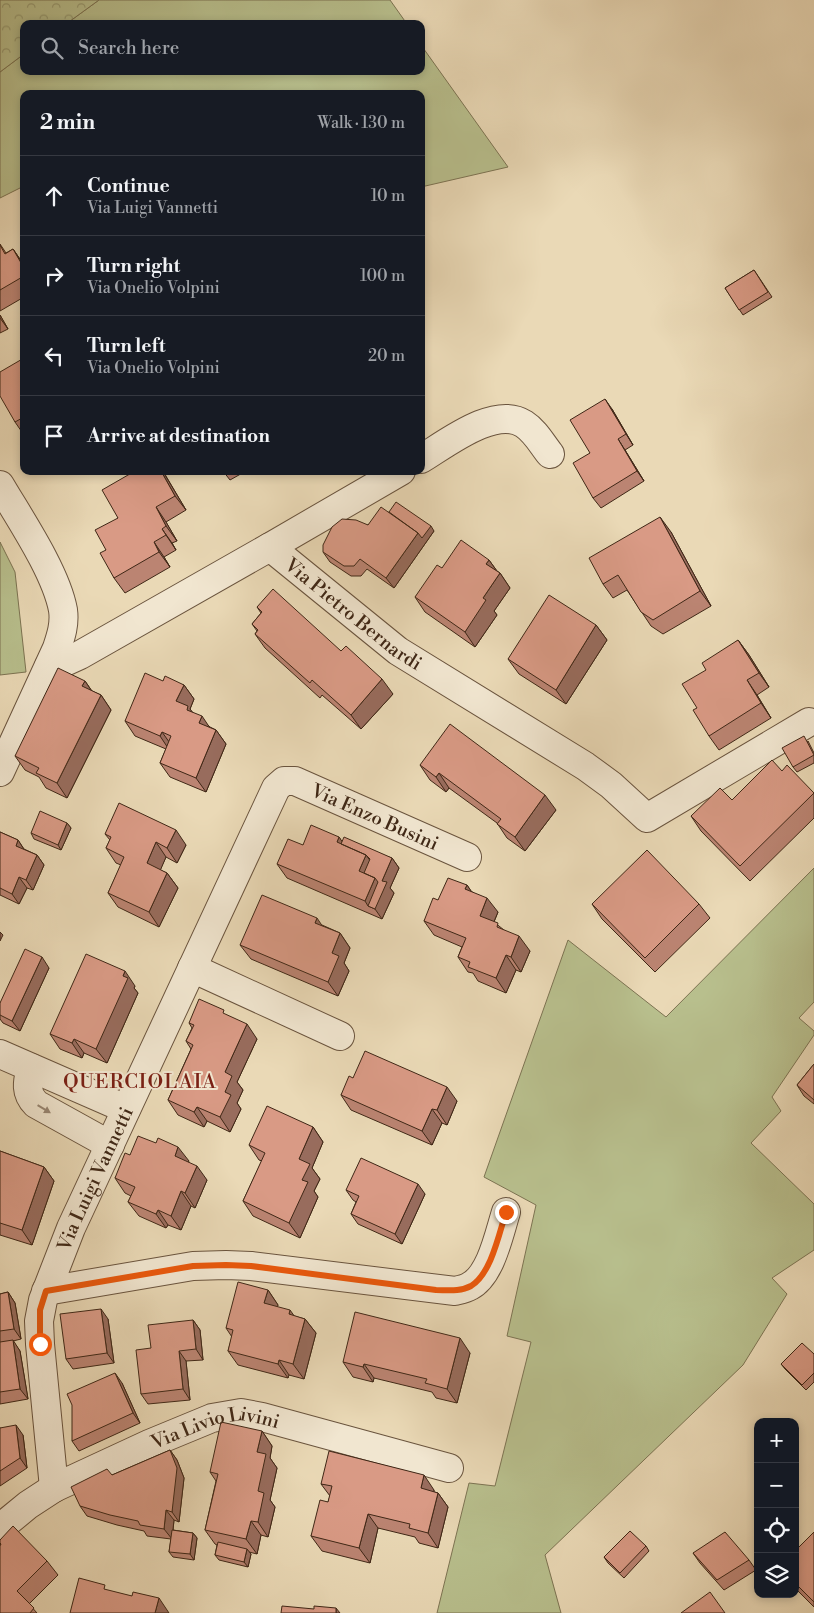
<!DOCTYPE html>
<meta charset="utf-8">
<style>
:root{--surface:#171b24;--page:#20242c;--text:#f1f3f6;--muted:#9ea1a6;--line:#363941}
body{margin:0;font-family:"Libre Bodoni",serif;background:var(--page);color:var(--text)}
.controls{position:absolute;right:15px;bottom:15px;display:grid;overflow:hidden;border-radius:10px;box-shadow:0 2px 8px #0003}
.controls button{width:45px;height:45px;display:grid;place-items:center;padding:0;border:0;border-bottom:1px solid var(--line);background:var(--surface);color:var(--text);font:25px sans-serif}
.stop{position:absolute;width:15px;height:15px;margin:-11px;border:4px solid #ea580c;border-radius:50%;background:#fff}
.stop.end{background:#ea580c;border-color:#fff;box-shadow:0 1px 5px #0008}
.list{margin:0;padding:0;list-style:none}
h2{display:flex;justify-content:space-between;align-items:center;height:65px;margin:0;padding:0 20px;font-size:21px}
h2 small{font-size:16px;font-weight:400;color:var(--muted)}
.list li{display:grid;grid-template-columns:32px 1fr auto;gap:15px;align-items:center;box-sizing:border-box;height:80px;padding:0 20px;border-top:1px solid var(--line)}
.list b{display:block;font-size:19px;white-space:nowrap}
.list p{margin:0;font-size:16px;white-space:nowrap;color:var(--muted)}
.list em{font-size:16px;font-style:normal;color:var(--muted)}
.icon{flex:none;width:28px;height:28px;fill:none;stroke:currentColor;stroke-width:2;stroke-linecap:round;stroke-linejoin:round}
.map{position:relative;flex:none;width:814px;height:1613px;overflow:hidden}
.search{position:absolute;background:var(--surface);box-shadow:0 2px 8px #0003;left:20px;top:20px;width:405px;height:55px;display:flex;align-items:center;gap:12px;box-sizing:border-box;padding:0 18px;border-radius:10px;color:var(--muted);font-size:19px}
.panel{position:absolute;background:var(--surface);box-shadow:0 2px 8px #0003;left:20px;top:90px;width:405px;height:385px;border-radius:10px}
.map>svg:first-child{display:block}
</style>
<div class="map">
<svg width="814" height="1613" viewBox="0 0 814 1613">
<defs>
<pattern id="forest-crowns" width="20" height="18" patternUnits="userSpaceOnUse" patternTransform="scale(1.25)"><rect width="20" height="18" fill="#b8bf8d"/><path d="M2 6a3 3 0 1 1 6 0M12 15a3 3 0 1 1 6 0" fill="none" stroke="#979b72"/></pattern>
</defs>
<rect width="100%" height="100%" fill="#ead9b6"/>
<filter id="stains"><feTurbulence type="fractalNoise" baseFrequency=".004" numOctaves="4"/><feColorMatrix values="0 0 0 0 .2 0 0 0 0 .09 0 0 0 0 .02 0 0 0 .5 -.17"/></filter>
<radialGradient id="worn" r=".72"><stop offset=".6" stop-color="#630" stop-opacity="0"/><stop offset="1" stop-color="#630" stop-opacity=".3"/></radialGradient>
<path fill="#b8bf8d" stroke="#7c7352" d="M99,0H390L407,24H66Z
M421,45L508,167L421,187V94H24V186L0,198V72L24,54V71H421Z
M0,542L15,572L26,672L0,675Z
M814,868V1002L799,1018L814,1031V1035L772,1097L781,1111L751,1143L814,1204V1250L772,1278L787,1294L743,1365L545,1555L561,1613H437L469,1483L495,1486L531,1342L507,1336L536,1205L484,1177L568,940L666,1017Z"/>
<path fill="url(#forest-crowns)" stroke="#7c7352" d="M0,0H99L66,24H24V54L0,72Z"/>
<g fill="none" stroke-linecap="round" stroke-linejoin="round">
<g stroke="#6a543e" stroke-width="30">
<g id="minor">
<path d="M421,459C446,444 495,405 524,424C535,431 542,444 550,454"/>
<path d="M0,485C20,519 56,572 63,610C65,624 61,636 57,648L0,772"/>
<path d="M270,547L401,471"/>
<path id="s1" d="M49,666L58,665L80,655L270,547L398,651L585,766L611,785L647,818L809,722"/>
<path d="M192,968L340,1036"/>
<path d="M0,1054L126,1109"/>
<path d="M31,1068C27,1082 25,1093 36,1104L110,1145"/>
<path d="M46,1291L193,1266L226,1265L251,1266L455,1291C459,1290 465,1289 470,1286C491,1275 499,1234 506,1212"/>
<path id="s2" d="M54,1488L40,1344L39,1321L43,1300L71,1228L276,788L284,781H295L467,857"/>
<path id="s3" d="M0,1528L28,1505L54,1488L149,1444L212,1418L241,1413L262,1417L449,1468"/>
</g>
</g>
<use href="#minor" stroke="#f1e6d0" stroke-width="28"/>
</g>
<path fill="#bb8472" stroke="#3f2716" d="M0,244L6,253L13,249L24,265V297L0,311Z
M754,270L772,297L743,315L725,288Z
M0,315L8,329L0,333Z
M24,358V435L15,422Z
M612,409L633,445L625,450L644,481L601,508L593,498L590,453Z
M135,471H163L186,510L166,522L177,541L172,543L176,550L164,557L170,567L125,593L114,578L106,550Z
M223,471H246L230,480Z
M389,512L434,531L394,588L367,569L361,576H351L330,562L323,552Z
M671,532L711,606L663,634L651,626L627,590L613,598L603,584Z
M489,560L497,571L500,573L510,588L494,611L497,615L475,647L425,612L415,597L442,568Z
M257,607L341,651L393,694L361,729L322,695L320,698L265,648L255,634L257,631L252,624L261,613Z
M596,625L607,640L566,704L519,674L508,659Z
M738,640L749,655L769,687L757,695L771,718L719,750L709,736L706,670Z
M85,681L92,691L101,695L111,710L67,798L46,788L39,777L25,770L15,756Z
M163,681L184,685L194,699L190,709L192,712L210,727L216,730L226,744L206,792L170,777L160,763L166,749L135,736L125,721Z
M808,741L814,753V763L797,772L793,767Z
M420,765L556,810L525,851L507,838L497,823L449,788L446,792L430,780Z
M814,793V818L750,881L701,831L691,816L732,800Z
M67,823L71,828L61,850L34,839L31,833Z
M0,832L18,840L24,849L37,855L44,865L33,890L27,888L19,904L0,895Z
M105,834L186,845L177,863L166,857L160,870L167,873L178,888L159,927L118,907L108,893L121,865L116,863L106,848L110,840Z
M339,837L342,842L392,858L399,868L390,888L394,893L382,919L287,878L277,864L303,845Z
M467,885L471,891L498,912L494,922L530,951L521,972L516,970L506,993L478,981L473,973L468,972L458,957L462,947L434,935L424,921L438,900Z
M592,904H699L710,918L655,972L602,919Z
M322,925L340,933L350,948L344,963L349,971L338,996L251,959L240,945Z
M49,968L20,1031L3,1023L0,1019V1003Z
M135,986L134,988L138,993L107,1063L84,1053L82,1058L60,1049L50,1034Z
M228,1016L257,1039L237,1082L243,1090L237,1103L241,1109L230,1132L207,1121L204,1127L178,1115L168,1100L191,1049L186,1041L192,1028L189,1023Z
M814,1064V1104L804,1096L797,1085Z
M353,1078L457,1101L447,1125L442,1123L432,1145L351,1110L341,1095Z
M313,1127L323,1142L312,1168L320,1179L314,1191L318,1197L300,1238L253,1216L243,1201L262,1161L259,1160L249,1145Z
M0,1151L44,1167L54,1181L32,1245L0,1235Z
M130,1155L189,1161L188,1162L207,1180L195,1208L191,1206L181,1230L168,1225L166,1228L139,1216L128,1202L131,1196L125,1193L115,1178Z
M346,1190L425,1194L402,1244L358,1224L351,1214L356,1202L353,1200Z
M268,1290L278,1305L277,1307L294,1316L305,1319L316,1333L304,1379L289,1375L288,1378L238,1365L228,1351L232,1337L226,1328Z
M8,1292L15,1303L21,1339L13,1341L20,1351L28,1399L0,1404V1294Z
M108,1319L114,1363L73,1369L66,1359Z
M193,1320L200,1330L203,1360L186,1361L190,1400L148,1404L141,1394L151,1348Z
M470,1353L457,1403L436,1398L432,1392L374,1378L373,1382L353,1377L343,1362Z
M814,1354V1382L806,1390L785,1369L781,1364Z
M122,1383L140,1423L79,1451L72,1441Z
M0,1428L23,1435L27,1468L0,1486Z
M262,1431L272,1446L270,1458L277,1468L270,1500L275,1507L268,1537L261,1535L257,1554L249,1552L251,1554L248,1567L219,1560L215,1555L217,1545L215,1544L205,1530L216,1481L210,1472Z
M170,1450L177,1460L184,1478L179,1522L174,1520L173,1530L193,1533L197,1538L194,1560L173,1557L169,1552L171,1539L147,1536L144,1531L117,1525L87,1516L80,1506L112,1475Z
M321,1484L434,1490V1492L438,1493L448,1507L438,1548L419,1543L415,1537L378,1528L370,1563L322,1551L311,1536L328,1502L330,1496Z
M814,1532V1607L795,1588V1551Z
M0,1540L47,1561L58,1575L29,1604L37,1613H0L1,1545L0,1544Z
M646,1546L649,1551L624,1578L608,1563L604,1557Z
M693,1553L749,1560L756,1570L724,1590L700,1563Z"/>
<path fill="#986c5d" stroke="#3f2716" d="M13,249L24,265V268Z
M0,315L8,329L0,318Z
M605,399L612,409L633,445L626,434Z
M618,439L625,450L644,481L637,471Z
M161,471H163L165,475L186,510L175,496Z
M156,507L166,522L177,541L166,526Z
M660,517L671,532L711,606L700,591Z
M431,526L434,531L394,588L386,578L418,533Z
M162,529L172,543L176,550Z
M154,542L164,557L170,567L159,552Z
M489,560L499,574L486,564Z
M500,573L510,588L494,611L497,615L475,647L465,632L483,598Z
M596,625L607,640L566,704L556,690Z
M738,640L749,655L769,687L759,673Z
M382,679L393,694L361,729L351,715Z
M747,680L757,695L771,718L761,703Z
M85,681L95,696L82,686Z
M184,685L194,699L190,709L199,721L176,701Z
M101,695L111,710L67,798L57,783Z
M202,716L212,731L199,723Z
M216,730L226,744L206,792L196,778Z
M162,732L172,746L170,751L160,736Z
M439,773L449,788L446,792L436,777Z
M545,795L556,810L525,851L515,837Z
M67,823L71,828L61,850L58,845Z
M176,830L186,845L177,863L167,848Z
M339,837L348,850L337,842Z
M18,840L25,851L16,846Z
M156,842L166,857L157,878L147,863Z
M37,855L44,865L33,890L26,880Z
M366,855L377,870L372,880L359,871Z
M392,858L399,868L390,888L394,893L382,919L375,909L368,906L365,901L375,878L382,881Z
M167,873L178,888L159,927L149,912Z
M19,877L27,888L19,904L12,894Z
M467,885L477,900L465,889Z
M487,898L498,912L490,931L480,916Z
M317,918L327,933L315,923Z
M0,932L3,935L0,941Z
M340,933L350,948L344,963L349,971L338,996L328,982L332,953Z
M519,936L530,951L521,972L511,957Z
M506,955L516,970L506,993L496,978Z
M42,957L49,968L20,1031L12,1021Z
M125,971L135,986L134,988L138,993L107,1063L96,1049Z
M247,1024L257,1039L237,1082L243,1090L237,1103L241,1109L230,1132L220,1117L225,1092V1072Z
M74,1039L84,1053L82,1058L72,1043Z
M447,1087L457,1101L447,1125L437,1110Z
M197,1107L207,1121L204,1127L194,1112Z
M432,1109L442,1123L432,1145L422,1131Z
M313,1127L323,1142L312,1168L320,1179L314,1191L318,1197L300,1238L289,1223L302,1180L299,1159Z
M178,1147L189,1161L185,1171L175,1156Z
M197,1166L207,1180L195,1208L185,1193Z
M44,1167L54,1181L32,1245L22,1230Z
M418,1184L425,1194L402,1244L395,1234Z
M181,1191L191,1206L181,1230L171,1216Z
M158,1210L168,1225L166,1228L156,1214Z
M268,1290L278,1305L274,1318L264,1303Z
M8,1292L15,1303L21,1339L14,1329Z
M101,1309L108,1319L114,1363L107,1353Z
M290,1310L300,1324L289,1314Z
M305,1319L316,1333L304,1379L293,1364Z
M193,1320L200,1330L203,1360L196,1349Z
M460,1338L470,1353L457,1403L447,1389Z
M13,1340L20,1351L28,1399L20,1389Z
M179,1351L186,1361L190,1400L183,1389Z
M279,1360L289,1375L288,1378L278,1364Z
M364,1364L374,1378L373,1382L363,1367Z
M115,1373L122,1383L140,1423L133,1413Z
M16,1425L23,1435L27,1468L20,1458Z
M262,1431L272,1446L270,1458L277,1468L270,1500L275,1507L268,1537L258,1522L257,1452Z
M170,1450L177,1460L184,1478L179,1522L172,1512Z
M424,1475L434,1490L431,1503L421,1488Z
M438,1493L448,1507L438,1548L428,1533Z
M166,1510L174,1520L172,1539L164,1529Z
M368,1514L378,1528L370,1563L359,1548Z
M251,1521L261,1535L257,1554L246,1539Z
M193,1533L197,1538L194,1560L190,1554Z
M247,1549L251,1554L248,1567L244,1562Z
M159,1598L169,1613H155Z
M336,1608L340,1613H336Z"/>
<path fill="#d99a85" stroke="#3f2716" d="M0,245L5,254L13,249L24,268V276L0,290Z
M754,270L768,292L739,310L725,288Z
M24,358V417L15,422L0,396V372Z
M605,399L626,434L618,439L637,471L593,498L573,463L590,453L570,420Z
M135,471H161L175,496L156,507L166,526L162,529L166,535L154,542L159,552L114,578L100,553L106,550L95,530L118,518L102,490Z
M396,502L431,526L422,538L418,533L389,512Z
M381,507L418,533L386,578L360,559L354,566H344L323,552V545L332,527L342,519L356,520L368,525Z
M660,517L700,591L653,620L641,612L618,575L603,584L589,558Z
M461,540L489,560L486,564L500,573L483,598L486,600L465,632L415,597L437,565L442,568Z
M273,589L341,651L346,646L382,679L351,715L312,680L310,683L255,634L258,630L252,624L262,612L257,607Z
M549,595L596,625L556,690L508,659Z
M738,640L759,673L747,680L761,703L709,736L693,710L697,708L682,684L706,670L702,663Z
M58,668L85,681L82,686L101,695L57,783L36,773L39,768L15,756Z
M145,673L163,681L165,676L184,685L176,701L188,706L187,710L202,716L199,723L216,730L196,778L160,763L171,736L162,732L160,736L125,721Z
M450,724L545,795L515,837L497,824L501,819L439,773L436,777L420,765Z
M804,736L814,755L793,767L782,748Z
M772,760L782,771L787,765L814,793L740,866L691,816L720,788L732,800Z
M119,803L176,830L167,848L156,842L147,863L167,873L149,912L108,893L124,857L106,848L111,837L105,834Z
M40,811L67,823L58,845L31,833Z
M311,825L339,837L337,842L366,855L359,871L375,878L365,901L277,864L288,839L303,845Z
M0,832L18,840L16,846L37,855L26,880L19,877L12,894L0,888Z
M344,837L392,858L382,881L387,882L375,909L368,906L378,882L375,878L364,873L370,859L366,855L341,844Z
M647,850L699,904L645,958L592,904Z
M448,878L467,885L465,889L487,898L480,916L498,923L497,927L519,936L511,957L506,955L496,978L468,967L470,962L458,957L466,938L424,921L433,898L438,900Z
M262,895L317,918L315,923L340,933L332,953L339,956L328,982L240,945Z
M25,949L42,957L12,1021L0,1015V1003Z
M86,954L125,971L123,976L128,978L96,1049L74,1039L72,1043L50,1034Z
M199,999L224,1010L223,1013L247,1024L225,1072L232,1076L225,1092L231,1095L220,1117L197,1107L194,1112L168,1100L193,1045L186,1041L194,1025L189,1023Z
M365,1051L447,1087L437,1110L432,1109L422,1131L341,1095L349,1076L353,1078Z
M814,1064V1100L797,1085Z
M267,1106L313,1127L299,1159L310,1164L302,1180L308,1182L289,1223L243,1201L265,1153L249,1145Z
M138,1136L156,1143L158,1138L178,1147L175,1156L197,1166L185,1193L181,1191L171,1216L158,1210L156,1214L128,1202L135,1187L115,1178L125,1153L130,1155Z
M0,1151L44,1167L22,1230L0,1223Z
M361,1158L418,1184L395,1234L351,1214L359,1196L346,1190Z
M238,1282L268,1290L264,1303L290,1310L289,1314L305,1319L293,1364L279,1360L278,1364L228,1351L233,1330L226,1328Z
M8,1292L14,1329L0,1331V1294Z
M101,1309L107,1353L66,1359L60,1314Z
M355,1312L460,1338L447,1389L425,1383L427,1379L364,1364L363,1367L343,1362Z
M193,1320L196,1349L179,1351L183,1389L141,1394L136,1350L151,1348L148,1325Z
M13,1340L20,1389L0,1392V1342Z
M802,1343L814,1354V1373L802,1385L781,1364Z
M115,1373L133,1413L72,1441V1405L67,1394Z
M221,1422L262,1431L257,1452L266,1454L258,1491L264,1493L258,1522L251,1521L246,1539L205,1530L218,1474L210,1472Z
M16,1425L20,1458L0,1471V1428Z
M170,1450L177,1468L172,1512L166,1510L164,1529L140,1525L138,1521L110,1515L80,1506L71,1487L107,1469L112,1475Z
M329,1451L424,1475L421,1488L438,1493L428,1533L409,1528L410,1524L368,1514L359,1548L311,1536L320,1500L328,1502L332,1486L321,1484Z
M13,1526L47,1561L17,1591L34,1608L30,1613H0V1546L1,1544L0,1543V1540Z
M172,1530L193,1533L190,1554L169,1552Z
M630,1531L646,1546L620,1573L604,1557Z
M725,1532L749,1560L717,1580L693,1553Z
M814,1532V1602L795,1583V1551Z
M218,1542L247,1549L244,1562L215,1555Z
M79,1578L105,1585L104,1589L132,1596L133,1592L159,1598L155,1613H70Z
M710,1592L725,1613H681Z
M282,1606L314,1609V1606L336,1608V1613H281Z"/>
<defs><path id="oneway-solid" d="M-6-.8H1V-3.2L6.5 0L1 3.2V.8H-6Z" transform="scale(1.25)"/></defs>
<use fill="#988673" href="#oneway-solid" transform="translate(44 1109) rotate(31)"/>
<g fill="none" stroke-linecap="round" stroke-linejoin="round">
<path stroke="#ea580c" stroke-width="6" d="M40,1344V1310L46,1291L193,1266L226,1265L251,1266L436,1290C447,1290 460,1292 471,1286C491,1274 499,1234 506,1212"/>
</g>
<g text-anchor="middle" stroke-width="4" stroke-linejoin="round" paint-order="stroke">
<g font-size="19" fill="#3f2716" stroke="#f1e6d0">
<text dy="7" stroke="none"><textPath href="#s1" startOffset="359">Via Pietro Bernardi</textPath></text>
<text dy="7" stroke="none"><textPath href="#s2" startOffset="861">Via Enzo Busini</textPath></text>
<text dy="7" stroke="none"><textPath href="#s2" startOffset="321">Via Luigi Vannetti</textPath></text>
<text dy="7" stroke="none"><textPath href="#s3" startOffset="242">Via Livio Livini</textPath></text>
</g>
<g font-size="20" letter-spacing="1" fill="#7a1f14" stroke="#f1e6d0">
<text x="140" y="1088">QUERCIOLAIA</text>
</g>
</g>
<rect width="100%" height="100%" filter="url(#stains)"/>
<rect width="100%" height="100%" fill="url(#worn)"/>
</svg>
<div class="controls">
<button>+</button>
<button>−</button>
<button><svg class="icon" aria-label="locate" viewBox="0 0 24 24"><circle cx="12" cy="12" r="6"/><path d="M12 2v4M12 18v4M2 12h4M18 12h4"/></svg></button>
<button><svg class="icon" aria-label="layers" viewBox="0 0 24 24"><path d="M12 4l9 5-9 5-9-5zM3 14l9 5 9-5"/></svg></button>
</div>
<div class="stop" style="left:40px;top:1344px"></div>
<div class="stop end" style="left:506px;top:1212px"></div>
<div class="search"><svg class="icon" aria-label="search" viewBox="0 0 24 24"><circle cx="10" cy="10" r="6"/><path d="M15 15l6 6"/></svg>Search here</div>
<section class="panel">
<h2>2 min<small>Walk · 130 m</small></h2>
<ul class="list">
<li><svg class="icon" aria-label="ahead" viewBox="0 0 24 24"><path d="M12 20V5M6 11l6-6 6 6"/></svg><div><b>Continue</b><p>Via Luigi Vannetti</p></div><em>10 m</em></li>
<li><svg class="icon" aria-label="right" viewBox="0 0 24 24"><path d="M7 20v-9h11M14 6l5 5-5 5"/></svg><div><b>Turn right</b><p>Via Onelio Volpini</p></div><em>100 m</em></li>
<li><svg class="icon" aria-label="left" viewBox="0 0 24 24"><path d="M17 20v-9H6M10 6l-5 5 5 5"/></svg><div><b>Turn left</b><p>Via Onelio Volpini</p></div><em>20 m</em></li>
<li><svg class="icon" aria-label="arrive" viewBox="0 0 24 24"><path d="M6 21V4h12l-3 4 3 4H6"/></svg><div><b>Arrive at destination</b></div></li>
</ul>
</section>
</div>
